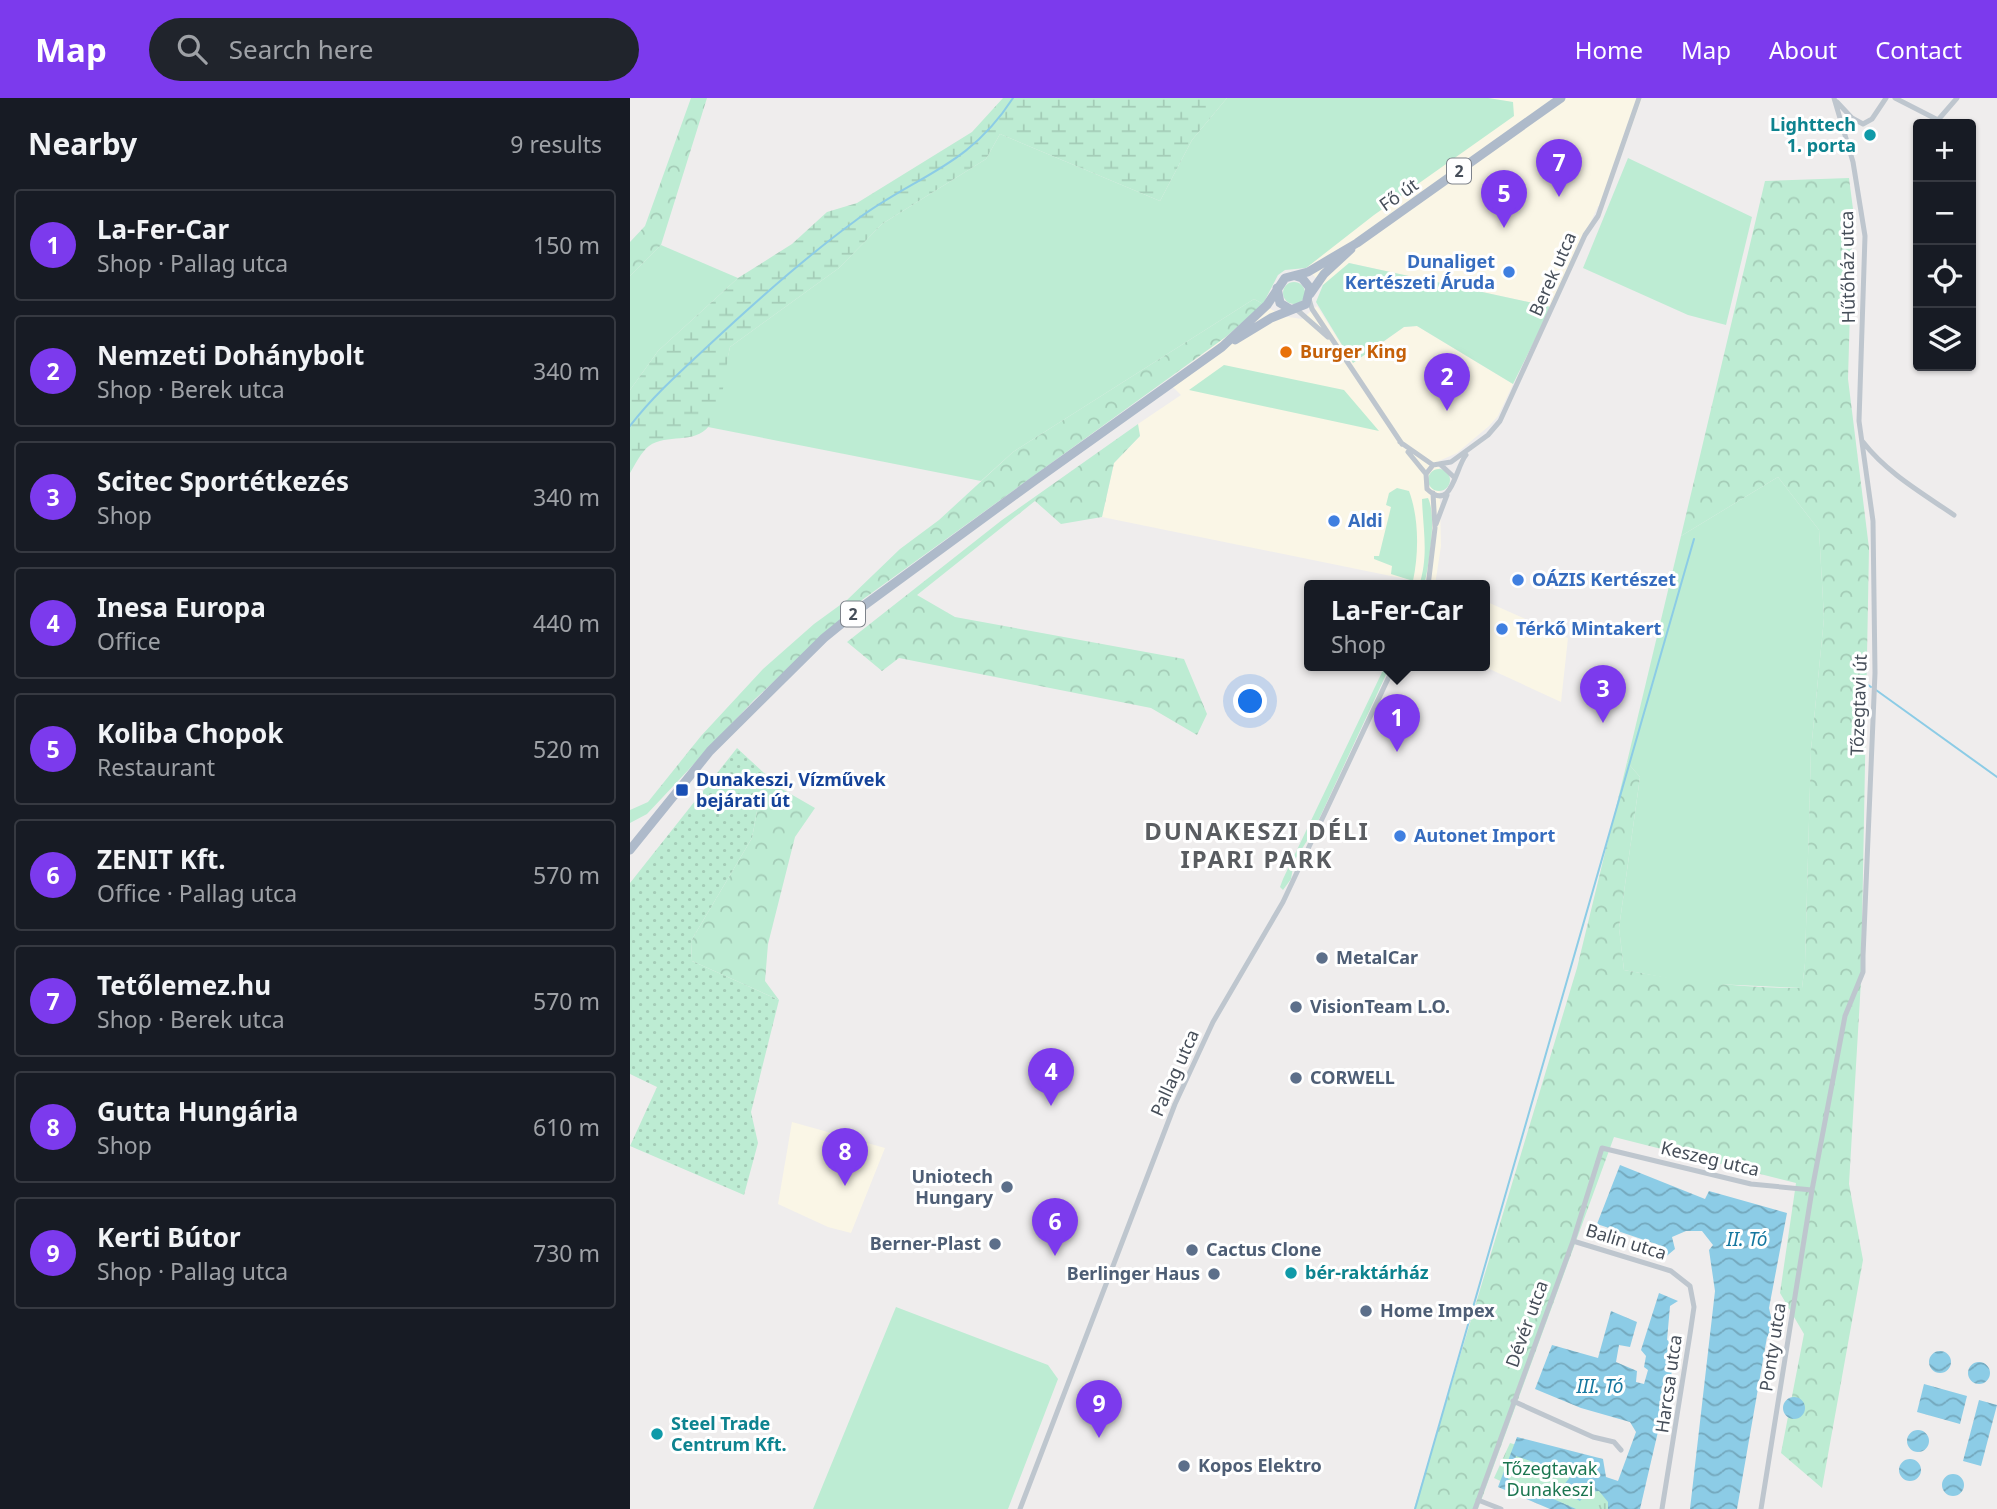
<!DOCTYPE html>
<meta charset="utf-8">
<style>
:root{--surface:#171b24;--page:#20242c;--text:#f1f3f6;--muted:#9ea1a6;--line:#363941;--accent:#7c3aed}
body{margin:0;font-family:"Noto Sans",sans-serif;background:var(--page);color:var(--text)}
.controls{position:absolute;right:21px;top:21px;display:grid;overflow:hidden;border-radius:7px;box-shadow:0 2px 5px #0004}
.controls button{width:63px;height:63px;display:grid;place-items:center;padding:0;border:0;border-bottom:2px solid var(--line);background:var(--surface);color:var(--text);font:35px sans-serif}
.you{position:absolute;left:621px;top:604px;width:24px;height:24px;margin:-18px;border:5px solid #fff;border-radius:50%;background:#1a73e8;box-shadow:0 0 0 10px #1a73e833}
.badge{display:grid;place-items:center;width:46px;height:46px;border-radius:50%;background:var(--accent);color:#fff;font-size:23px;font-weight:700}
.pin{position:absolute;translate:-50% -58px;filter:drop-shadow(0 2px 4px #0008)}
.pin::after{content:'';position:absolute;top:37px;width:24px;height:21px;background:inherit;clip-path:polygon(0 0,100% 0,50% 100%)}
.popup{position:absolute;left:674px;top:482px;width:186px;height:91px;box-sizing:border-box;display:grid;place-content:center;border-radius:7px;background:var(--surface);filter:drop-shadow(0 2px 5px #0005);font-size:23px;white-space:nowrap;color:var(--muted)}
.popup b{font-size:26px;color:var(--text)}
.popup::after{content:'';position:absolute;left:50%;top:100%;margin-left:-14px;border:14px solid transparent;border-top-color:var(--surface)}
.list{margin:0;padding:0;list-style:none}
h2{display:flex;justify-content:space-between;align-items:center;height:91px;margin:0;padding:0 28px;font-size:30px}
h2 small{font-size:23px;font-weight:400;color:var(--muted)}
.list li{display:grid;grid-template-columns:46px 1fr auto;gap:21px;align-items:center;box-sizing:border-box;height:112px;margin:0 14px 14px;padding:0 14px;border:2px solid var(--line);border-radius:7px}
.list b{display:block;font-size:26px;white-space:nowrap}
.list p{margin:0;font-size:23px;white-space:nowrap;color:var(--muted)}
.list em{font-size:23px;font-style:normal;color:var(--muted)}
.icon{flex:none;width:38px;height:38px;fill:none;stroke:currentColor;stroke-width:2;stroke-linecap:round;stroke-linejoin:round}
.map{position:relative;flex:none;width:1367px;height:1411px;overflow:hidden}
header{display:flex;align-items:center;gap:42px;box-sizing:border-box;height:98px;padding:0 35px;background:var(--accent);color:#fff}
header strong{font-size:33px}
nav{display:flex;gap:38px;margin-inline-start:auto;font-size:24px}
.search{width:490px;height:63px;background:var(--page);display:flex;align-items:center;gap:18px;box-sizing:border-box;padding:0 24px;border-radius:38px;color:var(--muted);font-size:26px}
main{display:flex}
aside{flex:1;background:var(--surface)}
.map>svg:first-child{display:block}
</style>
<header>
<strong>Map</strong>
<div class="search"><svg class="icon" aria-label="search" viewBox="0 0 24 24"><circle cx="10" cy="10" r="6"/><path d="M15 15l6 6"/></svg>Search here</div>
<nav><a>Home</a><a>Map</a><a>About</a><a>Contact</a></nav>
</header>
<main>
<aside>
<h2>Nearby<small>9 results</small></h2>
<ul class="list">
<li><span class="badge">1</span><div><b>La-Fer-Car</b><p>Shop · Pallag utca</p></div><em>150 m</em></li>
<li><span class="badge">2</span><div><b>Nemzeti Dohánybolt</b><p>Shop · Berek utca</p></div><em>340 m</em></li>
<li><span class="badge">3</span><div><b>Scitec Sportétkezés</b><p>Shop</p></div><em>340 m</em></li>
<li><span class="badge">4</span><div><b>Inesa Europa</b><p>Office</p></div><em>440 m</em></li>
<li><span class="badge">5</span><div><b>Koliba Chopok</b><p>Restaurant</p></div><em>520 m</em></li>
<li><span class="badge">6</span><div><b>ZENIT Kft.</b><p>Office · Pallag utca</p></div><em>570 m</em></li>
<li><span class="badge">7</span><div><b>Tetőlemez.hu</b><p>Shop · Berek utca</p></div><em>570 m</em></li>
<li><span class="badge">8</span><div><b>Gutta Hungária</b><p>Shop</p></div><em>610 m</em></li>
<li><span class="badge">9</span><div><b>Kerti Bútor</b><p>Shop · Pallag utca</p></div><em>730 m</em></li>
</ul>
</aside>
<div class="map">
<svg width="1367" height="1411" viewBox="0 0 1367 1411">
<defs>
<pattern id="forest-crowns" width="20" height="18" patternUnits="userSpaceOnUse" patternTransform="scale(1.75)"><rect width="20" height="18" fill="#bdecd3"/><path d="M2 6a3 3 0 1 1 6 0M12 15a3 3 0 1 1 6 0" fill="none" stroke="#a4ccb7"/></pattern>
<pattern id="wetland-marsh" width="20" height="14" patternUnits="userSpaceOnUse" patternTransform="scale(1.75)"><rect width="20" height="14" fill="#bdecd3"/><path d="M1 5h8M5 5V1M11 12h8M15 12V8" fill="none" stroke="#a4ccb7"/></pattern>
<pattern id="park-tufts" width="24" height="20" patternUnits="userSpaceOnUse" patternTransform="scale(1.75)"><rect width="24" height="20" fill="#bdecd3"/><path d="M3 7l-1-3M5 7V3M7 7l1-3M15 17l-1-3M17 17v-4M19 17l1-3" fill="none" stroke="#a4ccb7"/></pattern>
<pattern id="garden-dots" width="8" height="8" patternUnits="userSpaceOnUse" patternTransform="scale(1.75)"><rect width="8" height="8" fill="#bdecd3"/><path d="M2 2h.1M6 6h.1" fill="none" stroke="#a4ccb7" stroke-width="1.8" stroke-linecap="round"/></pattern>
<pattern id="water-waves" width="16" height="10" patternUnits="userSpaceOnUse" patternTransform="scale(1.75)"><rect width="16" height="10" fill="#8ccce6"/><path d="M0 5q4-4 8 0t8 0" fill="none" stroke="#74a8bd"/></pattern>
</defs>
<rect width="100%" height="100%" fill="#efeded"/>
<path fill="#faf6e6" d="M858,0H1012L973,109L968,108L921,209L719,165L693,187L676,170L882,4Z
M633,206L652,218L672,221L687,208L723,265L774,229L787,228L883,286L868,318L859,328L827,355L809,363L811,448L805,487L472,419L484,365L510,338L508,326L551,297L537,283L597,238Z
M855,503L938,540L931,604L853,568Z
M162,1024L255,1050L221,1135L198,1129L148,1106Z"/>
<path fill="#bdecd3" d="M597,0H858L883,4L884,18L744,117L676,170L655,172L648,177L633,206L624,201L383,354L351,383L78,329L87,310L100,249L209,170L252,126L356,61L370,36L530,103L562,42Z
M998,60L1122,119L1096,227L1058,217L953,170Z
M31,147L108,180L28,253L0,292V178Z
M719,165L921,209L883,286L787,228L774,229L723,265L686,204L693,187Z
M653 195a11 11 0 1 1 22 0a11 11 0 1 1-22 0Z
M594,267L714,292L749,333L559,292Z
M798 382a11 11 0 1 1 22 0a11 11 0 1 1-22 0Z
M1148,379L1189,432L1194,520L1181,652L1175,865L1172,890L1064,885L994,872L989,830L1010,679L997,664L1051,438Z
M767,390L779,393C789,420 789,454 783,483L761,476L762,468L744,461V458H749L761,409L756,407L759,395Z
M798,400C807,418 799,468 794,488H789C799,457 793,432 792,401Z
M755,568H760L684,732L664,763L661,781L653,792L650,789L653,781Z
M266,1209L418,1267L428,1281L378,1411H183Z"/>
<path fill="url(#forest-crowns)" d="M61,0H77L31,147L0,178V144L15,128Z
M1219,80L1223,111L1218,281L1239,450L1231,883L1219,1086L1233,1162L1192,1390L1151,1355L1174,1236L1150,1195L1166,1085L984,1039L848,1411H784L947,870L997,664L1010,679L989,830L994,872C1054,883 1111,890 1172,890L1175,865L1181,652L1194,520L1189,432L1148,379L1051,438L1135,83Z
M624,201L633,206L597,238L232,502L124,602L17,716L0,725V712L18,704L71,638L133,571L184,526L217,502L270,451L309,422L383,354Z
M508,326L510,338L484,365L472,419L431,426L405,403L287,497L325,519L554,561L577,616L567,637L521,610L269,560L252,573L217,544L372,422Z
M134,675L152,691L185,710L165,739L138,846L135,883L149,902L62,863L61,843L122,740Z"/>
<path fill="url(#wetland-marsh)" d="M373,0H597L562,42L530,103L370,36L356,61L252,126L209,170L100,249C95,272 94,308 79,328C64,347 37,335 19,348C11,354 5,367 0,375V292L28,253L108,180L162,146L197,114L227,105L342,34Z"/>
<path fill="url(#park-tufts)" d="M880,1345L950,1366L995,1400L992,1411H930L864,1380Z"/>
<path fill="url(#garden-dots)" d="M107,650L134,675L122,740L61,843L62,863L149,902L121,1014L128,1045L114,1097L0,1048L27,989L0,976V785Z"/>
<path fill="url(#water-waves)" d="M990,1067L1075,1101L1079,1093L1157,1115L1139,1210L1144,1232L1137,1239L1107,1411H1060L1085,1193L1079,1152L1083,1147L1072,1133H1056L1042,1139L1045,1151L1033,1161L1032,1148L967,1126Z
M1029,1195L1048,1203L1040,1208L1037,1242L1044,1246L1043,1269L1010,1411H978V1404L969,1393L958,1394L950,1403L930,1392L940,1379V1370L926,1372L886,1358L878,1381L946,1411H920L868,1389L887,1339L973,1361L976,1379L988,1383L1006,1334L1000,1324L951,1310L905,1291L922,1247L968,1260L981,1213L1007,1224L1000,1249L989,1247L986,1264L1007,1273L1006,1284L1014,1286L1018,1272L1014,1269L1016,1258L1011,1252Z
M1299 1264a11 11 0 1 1 22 0a11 11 0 1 1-22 0Z
M1338 1275a11 11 0 1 1 22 0a11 11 0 1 1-22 0Z
M1294,1286L1337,1298L1330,1326L1287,1314Z
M1153 1310a11 11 0 1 1 22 0a11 11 0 1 1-22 0Z
M1349,1302L1367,1307L1351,1368L1333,1363Z
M1277 1343a11 11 0 1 1 22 0a11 11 0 1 1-22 0Z
M1269 1372a11 11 0 1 1 22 0a11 11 0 1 1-22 0Z
M1312 1387a11 11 0 1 1 22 0a11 11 0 1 1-22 0Z"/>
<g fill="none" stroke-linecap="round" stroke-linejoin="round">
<path stroke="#8ccce6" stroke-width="2" d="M0,328C22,299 51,273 78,248C125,204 173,161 225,123C286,77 338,70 383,0
M1234,584L1241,589
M1246,592L1367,679
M785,1411L1064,441"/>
<path stroke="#bec6ce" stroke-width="5" d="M1265,0L1308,22L1327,0
M1207,4L1222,20L1233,26L1242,21L1256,0
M679,201L682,211L772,346
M666,211L698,239
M770,344L803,367L821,364L858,337L870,323L955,137L968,118L1009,0
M1233,344C1257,375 1292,395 1324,417
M778,354L796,376
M803,367L796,376L797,391C822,415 825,370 836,357
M811,367L825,380
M806,426L817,397
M798,488L805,430L803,395
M943,1143L1041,1173L1060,1188L1064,1209L1060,1236L1032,1411
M883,1303L963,1339L984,1344L991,1352
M848,1402L871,1411
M390,1411L545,1006L583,924L653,804L764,568
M845,1411L943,1143L972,1050L1121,1086L1182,1092
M1131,1411L1182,1092L1215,918L1233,874V858L1245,575L1243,423L1229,323L1235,138L1223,64L1204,0"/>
<path stroke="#aebaca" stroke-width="9" d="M647,190L650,205L660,211
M680,196L694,176L721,151
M605,242L641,220L676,206L680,190L672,180L666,178
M0,752L80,653L194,540L232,509L404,383L592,249L637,207L655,180L678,174L727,145L931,0"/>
</g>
<g fill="#0f9aa8" stroke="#fff" stroke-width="2.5">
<circle cx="1240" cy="37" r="7"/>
<circle cx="661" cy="1175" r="7"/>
<circle cx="27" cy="1336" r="7"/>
</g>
<g fill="#3f7fe0" stroke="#fff" stroke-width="2.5">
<circle cx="879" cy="174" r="7"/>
<circle cx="704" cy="423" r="7"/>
<circle cx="888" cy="482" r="7"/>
<circle cx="872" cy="531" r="7"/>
<circle cx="770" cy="738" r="7"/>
</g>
<circle fill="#e8710a" stroke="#fff" stroke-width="2.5" cx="656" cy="254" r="7"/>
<rect fill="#1a4fb4" stroke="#fff" stroke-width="2.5" x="45" y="685" width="14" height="14" rx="3.5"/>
<g fill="#5c6f8a" stroke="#fff" stroke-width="2.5">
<circle cx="692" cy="860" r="7"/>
<circle cx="666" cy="909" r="7"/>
<circle cx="666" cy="980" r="7"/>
<circle cx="377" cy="1089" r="7"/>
<circle cx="365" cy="1146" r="7"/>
<circle cx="562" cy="1152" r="7"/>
<circle cx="584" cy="1176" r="7"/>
<circle cx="736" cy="1213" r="7"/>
<circle cx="554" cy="1368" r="7"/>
</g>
<g text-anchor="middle" stroke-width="6" stroke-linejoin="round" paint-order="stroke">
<g fill="#fff" stroke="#7e838b" stroke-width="2">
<rect x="817" y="60.5" width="24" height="25" rx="5"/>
<rect x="211" y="503.5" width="24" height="25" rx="5"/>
</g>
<g font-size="16" font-weight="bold" fill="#464e59">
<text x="829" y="79">2</text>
<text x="223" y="522">2</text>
</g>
<g font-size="18" font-weight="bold" fill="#0d838f" stroke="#fff" text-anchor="start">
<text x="1226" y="33" text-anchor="end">Lighttech<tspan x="1226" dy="21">1. porta</tspan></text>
<text x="675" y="1181">bér-raktárház</text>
<text x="41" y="1332">Steel Trade<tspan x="41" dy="21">Centrum Kft.</tspan></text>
</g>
<g font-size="18" fill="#464e59" stroke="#fff">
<text transform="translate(769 97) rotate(-35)" y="6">Fő út</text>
<text transform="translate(1218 169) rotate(-91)" y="6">Hűtőház utca</text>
<text transform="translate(923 176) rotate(-66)" y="6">Berek utca</text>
<text transform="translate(1229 607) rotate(-88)" y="6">Tőzegtavi út</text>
<text transform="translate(545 975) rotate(-66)" y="6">Pallag utca</text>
<text transform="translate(1080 1061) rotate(13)" y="6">Keszeg utca</text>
<text transform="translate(996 1144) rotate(17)" y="6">Balin utca</text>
<text transform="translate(897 1226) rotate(-70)" y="6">Dévér utca</text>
<text transform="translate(1143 1249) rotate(-81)" y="6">Ponty utca</text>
<text transform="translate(1039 1286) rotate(-82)" y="6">Harcsa utca</text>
</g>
<g font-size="18" font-weight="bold" fill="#366cbe" stroke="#fff" text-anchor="start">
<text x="865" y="170" text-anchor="end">Dunaliget<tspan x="865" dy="21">Kertészeti Áruda</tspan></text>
<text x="718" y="429">Aldi</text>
<text x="902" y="488">OÁZIS Kertészet</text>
<text x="886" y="537">Térkő Mintakert</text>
<text x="784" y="744">Autonet Import</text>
</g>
<g font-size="18" font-weight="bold" fill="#c56008" stroke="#fff" text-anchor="start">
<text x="670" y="260">Burger King</text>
</g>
<g font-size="18" font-weight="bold" fill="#164399" stroke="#fff" text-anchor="start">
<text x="66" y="688">Dunakeszi, Vízművek<tspan x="66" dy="21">bejárati út</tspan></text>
</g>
<g font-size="18" font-weight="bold" fill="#4e5e75" stroke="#fff" text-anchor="start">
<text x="706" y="866">MetalCar</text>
<text x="680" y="915">VisionTeam L.O.</text>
<text x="680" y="986">CORWELL</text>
<text x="363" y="1085" text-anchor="end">Uniotech<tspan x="363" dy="21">Hungary</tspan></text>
<text x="351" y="1152" text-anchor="end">Berner-Plast</text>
<text x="576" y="1158">Cactus Clone</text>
<text x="570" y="1182" text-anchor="end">Berlinger Haus</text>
<text x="750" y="1219">Home Impex</text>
<text x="568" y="1374">Kopos Elektro</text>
</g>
<g font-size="18" fill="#1b7650" stroke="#fff">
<text x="920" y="1377">Tőzegtavak<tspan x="920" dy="21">Dunakeszi</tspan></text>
</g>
<g font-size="19" font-style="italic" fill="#14769e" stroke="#fff">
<text x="1117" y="1148">II. Tó</text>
<text x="970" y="1295">III. Tó</text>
</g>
<g font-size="24" font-weight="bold" letter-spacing="2" fill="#5a5d61" stroke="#fff">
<text x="627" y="742">DUNAKESZI DÉLI<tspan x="627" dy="28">IPARI PARK</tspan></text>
</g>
</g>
</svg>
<div class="controls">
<button>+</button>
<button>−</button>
<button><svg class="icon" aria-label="locate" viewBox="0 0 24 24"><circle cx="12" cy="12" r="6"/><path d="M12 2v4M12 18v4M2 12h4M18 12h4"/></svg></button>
<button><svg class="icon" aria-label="layers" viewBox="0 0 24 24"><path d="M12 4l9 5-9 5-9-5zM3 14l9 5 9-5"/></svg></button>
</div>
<div class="you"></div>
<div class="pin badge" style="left:767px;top:654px">1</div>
<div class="popup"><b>La-Fer-Car</b>Shop</div>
<div class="pin badge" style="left:817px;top:313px">2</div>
<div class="pin badge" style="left:973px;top:625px">3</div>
<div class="pin badge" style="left:421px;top:1008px">4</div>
<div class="pin badge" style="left:874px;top:130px">5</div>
<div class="pin badge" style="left:425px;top:1158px">6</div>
<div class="pin badge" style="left:929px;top:99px">7</div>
<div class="pin badge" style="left:215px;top:1088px">8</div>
<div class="pin badge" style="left:469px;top:1340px">9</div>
</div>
</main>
